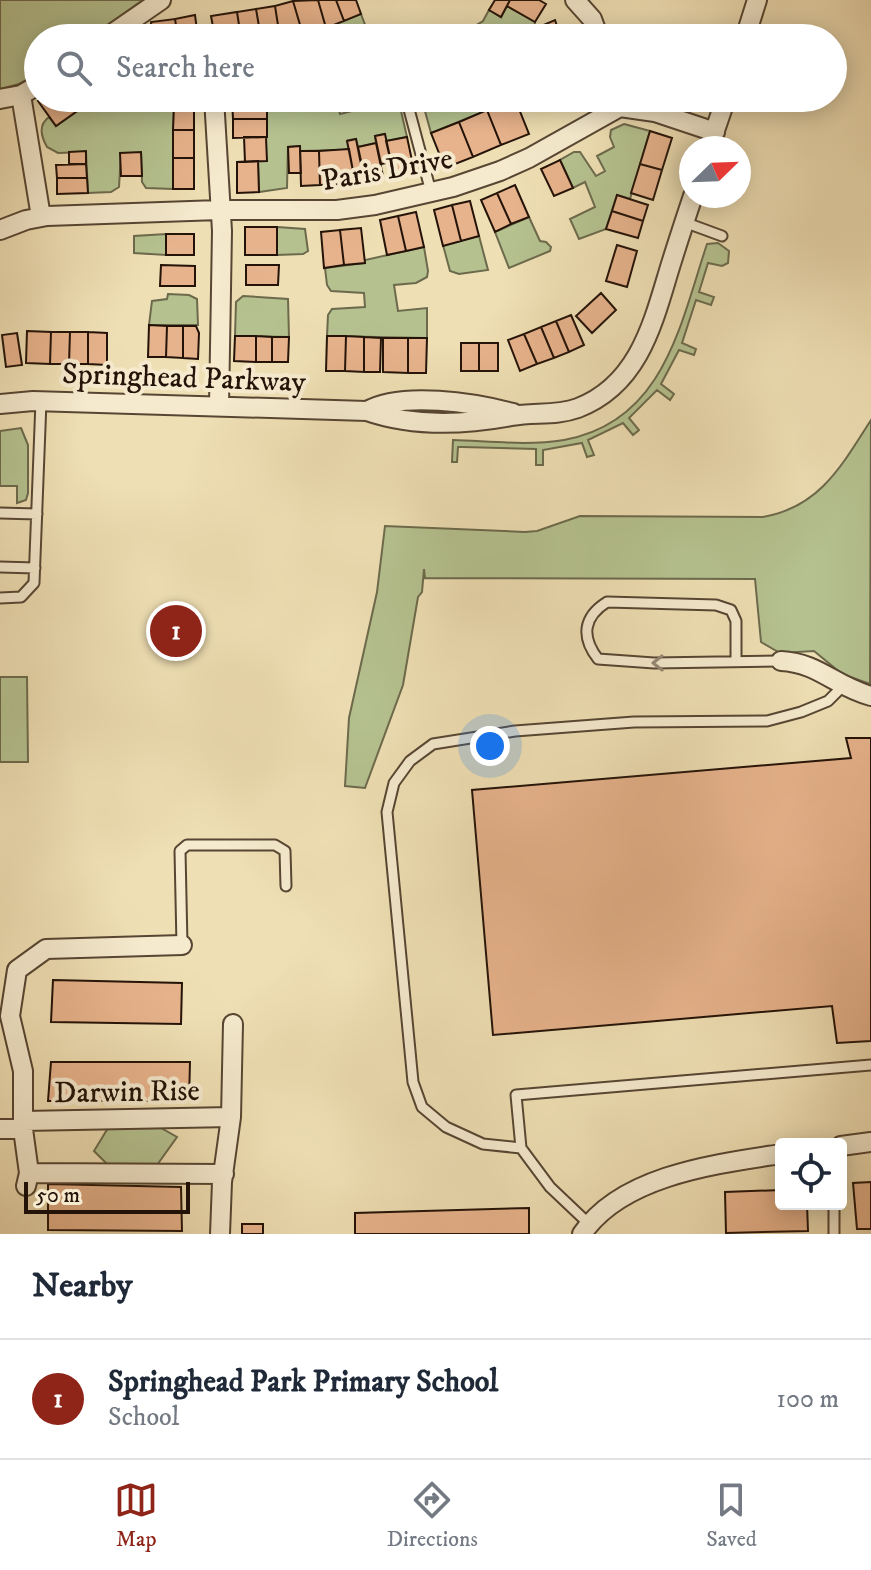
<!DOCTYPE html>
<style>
:root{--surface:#fff;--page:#f6f6f7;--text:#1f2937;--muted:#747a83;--line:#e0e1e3;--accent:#8f2418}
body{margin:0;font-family:"IM FELL DW Pica",serif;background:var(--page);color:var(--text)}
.controls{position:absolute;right:24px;bottom:24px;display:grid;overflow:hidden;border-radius:8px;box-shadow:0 4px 20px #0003}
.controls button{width:72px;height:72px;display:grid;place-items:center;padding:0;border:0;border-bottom:2px solid var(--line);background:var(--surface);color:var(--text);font:40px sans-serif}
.compass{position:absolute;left:679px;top:136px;width:72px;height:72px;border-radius:50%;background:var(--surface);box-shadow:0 4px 20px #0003;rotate:67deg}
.scale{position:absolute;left:24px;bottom:20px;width:166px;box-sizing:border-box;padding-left:8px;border:4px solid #241308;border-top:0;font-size:22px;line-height:28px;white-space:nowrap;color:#241308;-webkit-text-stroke:6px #f5eace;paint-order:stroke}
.you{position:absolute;left:490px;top:746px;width:28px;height:28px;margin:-20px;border:6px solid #fff;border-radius:50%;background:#1a73e8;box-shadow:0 0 0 12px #1a73e833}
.badge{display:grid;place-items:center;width:52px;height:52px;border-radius:50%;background:var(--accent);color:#fff;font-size:26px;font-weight:700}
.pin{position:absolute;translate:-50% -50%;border:4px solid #fff;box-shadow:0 2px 8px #0006}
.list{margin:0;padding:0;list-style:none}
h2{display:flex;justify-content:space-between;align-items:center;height:104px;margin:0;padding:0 32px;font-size:34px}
h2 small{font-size:26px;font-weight:400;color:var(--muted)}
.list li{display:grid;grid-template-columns:52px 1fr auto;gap:24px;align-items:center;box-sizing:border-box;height:120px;padding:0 32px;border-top:2px solid var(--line)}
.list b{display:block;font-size:30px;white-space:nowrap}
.list p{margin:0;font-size:26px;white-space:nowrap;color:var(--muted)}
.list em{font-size:26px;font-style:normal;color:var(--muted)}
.icon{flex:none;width:44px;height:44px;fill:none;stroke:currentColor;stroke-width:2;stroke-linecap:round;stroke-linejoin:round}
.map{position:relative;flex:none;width:871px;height:1234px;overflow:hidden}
.search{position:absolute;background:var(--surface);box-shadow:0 4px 20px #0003;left:24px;right:24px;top:24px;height:88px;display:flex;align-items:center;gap:20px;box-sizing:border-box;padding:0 28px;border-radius:44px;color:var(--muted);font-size:30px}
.sheet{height:224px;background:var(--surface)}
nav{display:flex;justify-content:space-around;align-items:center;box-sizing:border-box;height:112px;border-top:2px solid var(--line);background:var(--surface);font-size:22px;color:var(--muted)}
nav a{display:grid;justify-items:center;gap:4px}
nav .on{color:var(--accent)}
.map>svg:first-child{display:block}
</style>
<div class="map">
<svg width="871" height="1234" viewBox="0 0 871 1234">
<rect width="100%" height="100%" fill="#efdfb4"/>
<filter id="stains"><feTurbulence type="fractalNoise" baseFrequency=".0025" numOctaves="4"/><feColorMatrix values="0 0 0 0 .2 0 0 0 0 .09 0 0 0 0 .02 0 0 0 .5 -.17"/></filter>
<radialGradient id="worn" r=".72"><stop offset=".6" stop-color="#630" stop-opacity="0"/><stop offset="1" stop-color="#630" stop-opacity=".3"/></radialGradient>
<path fill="#b5c290" stroke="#6c6a4c" stroke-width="2" d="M0,0H143L89,38H38V74L19,84L0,89Z
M507,6L535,22L534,29L537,38H455L483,21L489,10L501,17Z
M361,14L370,38H290Z
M96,98H158V105H174L173,189L146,188L142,182L141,153H121L119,187L111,192L88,193L86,152L58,153L47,147C41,136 38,125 49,117L56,126Z
M267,98H336L340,114L391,101L401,111L407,137L386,141L384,134L375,136L376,143L358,147L356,139L348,140L349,149L342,150L300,151L299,146L288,147L287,188L259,192L258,161L267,136Z
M432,98H515V99L431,133L423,104Z
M624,124L650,131L630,199L617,195L606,229L579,239L570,219L595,207L585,182L573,188L560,160L574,152H580L596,176L605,171L597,156L614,147L610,137L611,130Z
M529,217L540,241L546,242L551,247L550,251L509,268L495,232Z
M277,227L305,229L308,251L303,254L277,255Z
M166,234V255L134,253V236Z
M479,236L488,270L459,274L450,271L443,245Z
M718,243L729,251L728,263L722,266L708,263L699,292L714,297L711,305L696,300L682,343L696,349L694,355L679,350L661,384L674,394L670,400L657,390L629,418L639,430L633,435L623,423L588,440L594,455L587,457L582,443L543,450V465H536V449L462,447H458L457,462H452L453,440C488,441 528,446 564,440C664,422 680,325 707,244Z
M424,247L428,271L427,277L416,283L394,285L398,311L427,308V338L327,336L328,315L332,309L365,307L364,293L331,291L327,285L325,268L364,263L365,260Z
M168,294L189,295L197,299L198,325H149L152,301L167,299Z
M243,296L288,299L289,337L235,336L236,302Z
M871,420L870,684L842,674L814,651L780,653L761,642L755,579L425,578L424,569L422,592L418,597L403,685L365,788L345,786L349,718L377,592L385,526L525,532L537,531L580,516L763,517C820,507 842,465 871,420Z
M21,428L28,445V493L26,500L17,503V486H0V431Z
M0,677H27L28,762H0Z
M108,1128H161L177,1137L157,1165L109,1166L94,1151Z"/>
<path fill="#e7b38c" stroke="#241308" stroke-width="2" d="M318,0L326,28L303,35L293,1Z
M318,0H336L344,21L326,28Z
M336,0H356L361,14L344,21Z
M495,0H510L501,17L489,10Z
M510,0H539L546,4L535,22L507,6Z
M293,1L303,35L280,38L275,6Z
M275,6L280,38H261L256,9Z
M256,9L261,38H241L237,12Z
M237,12L241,38H215L211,16Z
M195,15L198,38H178L175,19Z
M175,19L178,38H153L151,22Z
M555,20L559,32L537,38L534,29Z
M42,98H72L80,109L56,126L38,101Z
M158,98H179V106H158Z
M267,98V119H233L232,99Z
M336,98H367L369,102L339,110Z
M515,99L529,134L501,145L487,110Z
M174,105L194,106V130H173Z
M487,110L501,145L473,157L459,122Z
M233,119H267V137L233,138Z
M459,122L473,157L445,168L431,133Z
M173,130H194V158H173Z
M650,131L672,138L662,170L640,164Z
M385,134L391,162L381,164L375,136Z
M244,137H266L267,161L245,162Z
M407,137L414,170L394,175L386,141Z
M356,139L362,169L353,171L347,141Z
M376,143L383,176L365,180L358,147Z
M300,146L301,173H289L288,147Z
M349,149L353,171L349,172V184L320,185L319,151Z
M86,151V164H69V152Z
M300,151H319L320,185L301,186Z
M141,152L142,176H121L120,153Z
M173,158H194V189H173Z
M560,160L573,188L554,196L541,169Z
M258,161L259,192L237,193V162Z
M86,164L87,178H57L56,165Z
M640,164L662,170L653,200L631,193Z
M57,178H87L88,193L57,194Z
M515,185L529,217L511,224L497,193Z
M497,193L511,224L495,232L481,200Z
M617,195L648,205L643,221L612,211Z
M470,201L479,236L461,241L452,205Z
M452,205L461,241L443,246L434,210Z
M612,211L643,221L638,238L606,229Z
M416,212L424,247L406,251L398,216Z
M398,216L406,251L387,255L380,220Z
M245,227H277V255H245Z
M361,228L365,263L344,265L340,230Z
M340,230L344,265L324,268L321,232Z
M166,234H194V255H166Z
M617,245L637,251L627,287L606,281Z
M161,265L195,266V286H160Z
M246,265H279L278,285H246Z
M601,293L616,310L592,333L576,316Z
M571,315L584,345L569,352L556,321Z
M556,321L569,352L554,358L541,327Z
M149,325L167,326L166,357H148Z
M167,326H183V358L166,357Z
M183,326H196L199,333L198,359L183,358Z
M541,327L554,358L537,364L524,334Z
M27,331L51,332L50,364L26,363Z
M51,332H70L69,364H50Z
M70,332H88V364H69Z
M88,332L107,333V365L88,364Z
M17,333L22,365L6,367L2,335Z
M524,334L537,364L520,371L508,340Z
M235,336H256V362L234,361Z
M256,336L272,337V362H256Z
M327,336H346L345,371H326Z
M346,336L364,337V372L345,371Z
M272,337H289L288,362H272Z
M364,337L381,338L380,372H364Z
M383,338H408V373L383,372Z
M408,338H427L426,373H408Z
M461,343H479V371H461Z
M479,343H498V371H479Z
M846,738H871V1041L837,1043L832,1006L493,1035L472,790L851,758Z
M53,980L182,983L181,1024L51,1022Z
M51,1062H190L189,1101H48Z
M871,1182V1229H857L853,1183Z
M48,1184L181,1187L182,1231L48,1230Z
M781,1190V1204H807L808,1231L726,1233L725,1192Z
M529,1208V1234H355V1213Z
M242,1224H263V1234H242Z"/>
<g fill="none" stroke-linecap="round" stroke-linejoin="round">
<g stroke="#574633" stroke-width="13">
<path id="lane" d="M406,98L431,192
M684,222L722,236
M0,513L37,514
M0,567L35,568
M0,598L21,597L34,583L41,401
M736,660V621L731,610L716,605L607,602C583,617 581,637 598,659L654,663L781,661
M182,945L180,851L187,845H275L285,851L286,886
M521,1148L483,1144L446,1127L422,1107L413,1082L387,812L394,783L410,761L433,744L515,731L634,722L767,721L801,712L828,701L842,687
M589,1224L550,1187L521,1148L516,1095L871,1065
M834,1234V1204"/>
</g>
<g stroke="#574633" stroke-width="22">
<path id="street" d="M575,0L592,19L599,38
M106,38L161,0
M745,38L757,0
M21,95L41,217
M214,98L222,231L219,406
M0,99L21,95L38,85
M709,148L726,98
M0,230L26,220L47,216L219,210H337L375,205L453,187L500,171L529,158L620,107L655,112L715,132
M0,404L33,401L367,411C413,427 464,425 512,416C534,412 556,416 578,408C635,386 651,331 667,277C675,250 684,223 693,196
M367,411C402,391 475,403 513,413
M781,661C819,663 834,686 871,696
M24,1121L231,1117
M0,1129H23
M841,1146L871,1142
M29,1173L224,1174
M26,1186L29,1173L23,1129V1071L10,1016L17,970L46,949L182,945
M220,1234L222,1182L231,1117L233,1024
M582,1234C622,1175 716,1164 781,1154"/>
</g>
<use href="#lane" stroke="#f5eace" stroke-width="9"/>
<use href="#street" stroke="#f5eace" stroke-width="18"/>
</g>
<defs><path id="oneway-chevron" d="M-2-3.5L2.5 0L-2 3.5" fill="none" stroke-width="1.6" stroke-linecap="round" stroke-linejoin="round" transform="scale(2)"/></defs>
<use stroke="#978975" href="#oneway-chevron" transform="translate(658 663) rotate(179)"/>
<g text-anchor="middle" stroke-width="8" stroke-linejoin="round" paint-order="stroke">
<g font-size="30" fill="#241308" stroke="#f5eace">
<text transform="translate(387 169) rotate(-10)" y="10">Paris Drive</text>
<text transform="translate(184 377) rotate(2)" y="10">Springhead Parkway</text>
<text transform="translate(127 1091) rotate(-1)" y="10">Darwin Rise</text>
</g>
</g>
<rect width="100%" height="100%" filter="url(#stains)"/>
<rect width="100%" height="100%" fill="url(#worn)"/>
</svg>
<div class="controls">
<button><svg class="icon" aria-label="locate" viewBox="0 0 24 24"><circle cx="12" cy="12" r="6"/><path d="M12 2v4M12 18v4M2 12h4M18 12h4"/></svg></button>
</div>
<svg class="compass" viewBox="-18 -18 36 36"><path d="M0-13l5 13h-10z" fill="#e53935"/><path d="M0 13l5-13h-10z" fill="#747a83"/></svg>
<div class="scale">50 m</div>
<div class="you"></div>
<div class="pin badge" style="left:176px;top:631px">1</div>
<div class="search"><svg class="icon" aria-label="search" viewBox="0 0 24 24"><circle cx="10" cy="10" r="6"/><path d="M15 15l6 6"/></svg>Search here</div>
</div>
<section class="sheet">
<h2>Nearby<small></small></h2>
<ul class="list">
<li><span class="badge">1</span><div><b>Springhead Park Primary School</b><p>School</p></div><em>100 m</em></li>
</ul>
</section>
<nav>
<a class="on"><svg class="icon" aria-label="map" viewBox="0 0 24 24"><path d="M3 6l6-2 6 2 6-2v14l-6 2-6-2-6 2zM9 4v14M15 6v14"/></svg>Map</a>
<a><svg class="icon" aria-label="directions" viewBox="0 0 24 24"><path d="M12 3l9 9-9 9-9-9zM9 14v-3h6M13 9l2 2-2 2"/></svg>Directions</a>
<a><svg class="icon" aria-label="saved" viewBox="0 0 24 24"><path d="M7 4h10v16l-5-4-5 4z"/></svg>Saved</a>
</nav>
